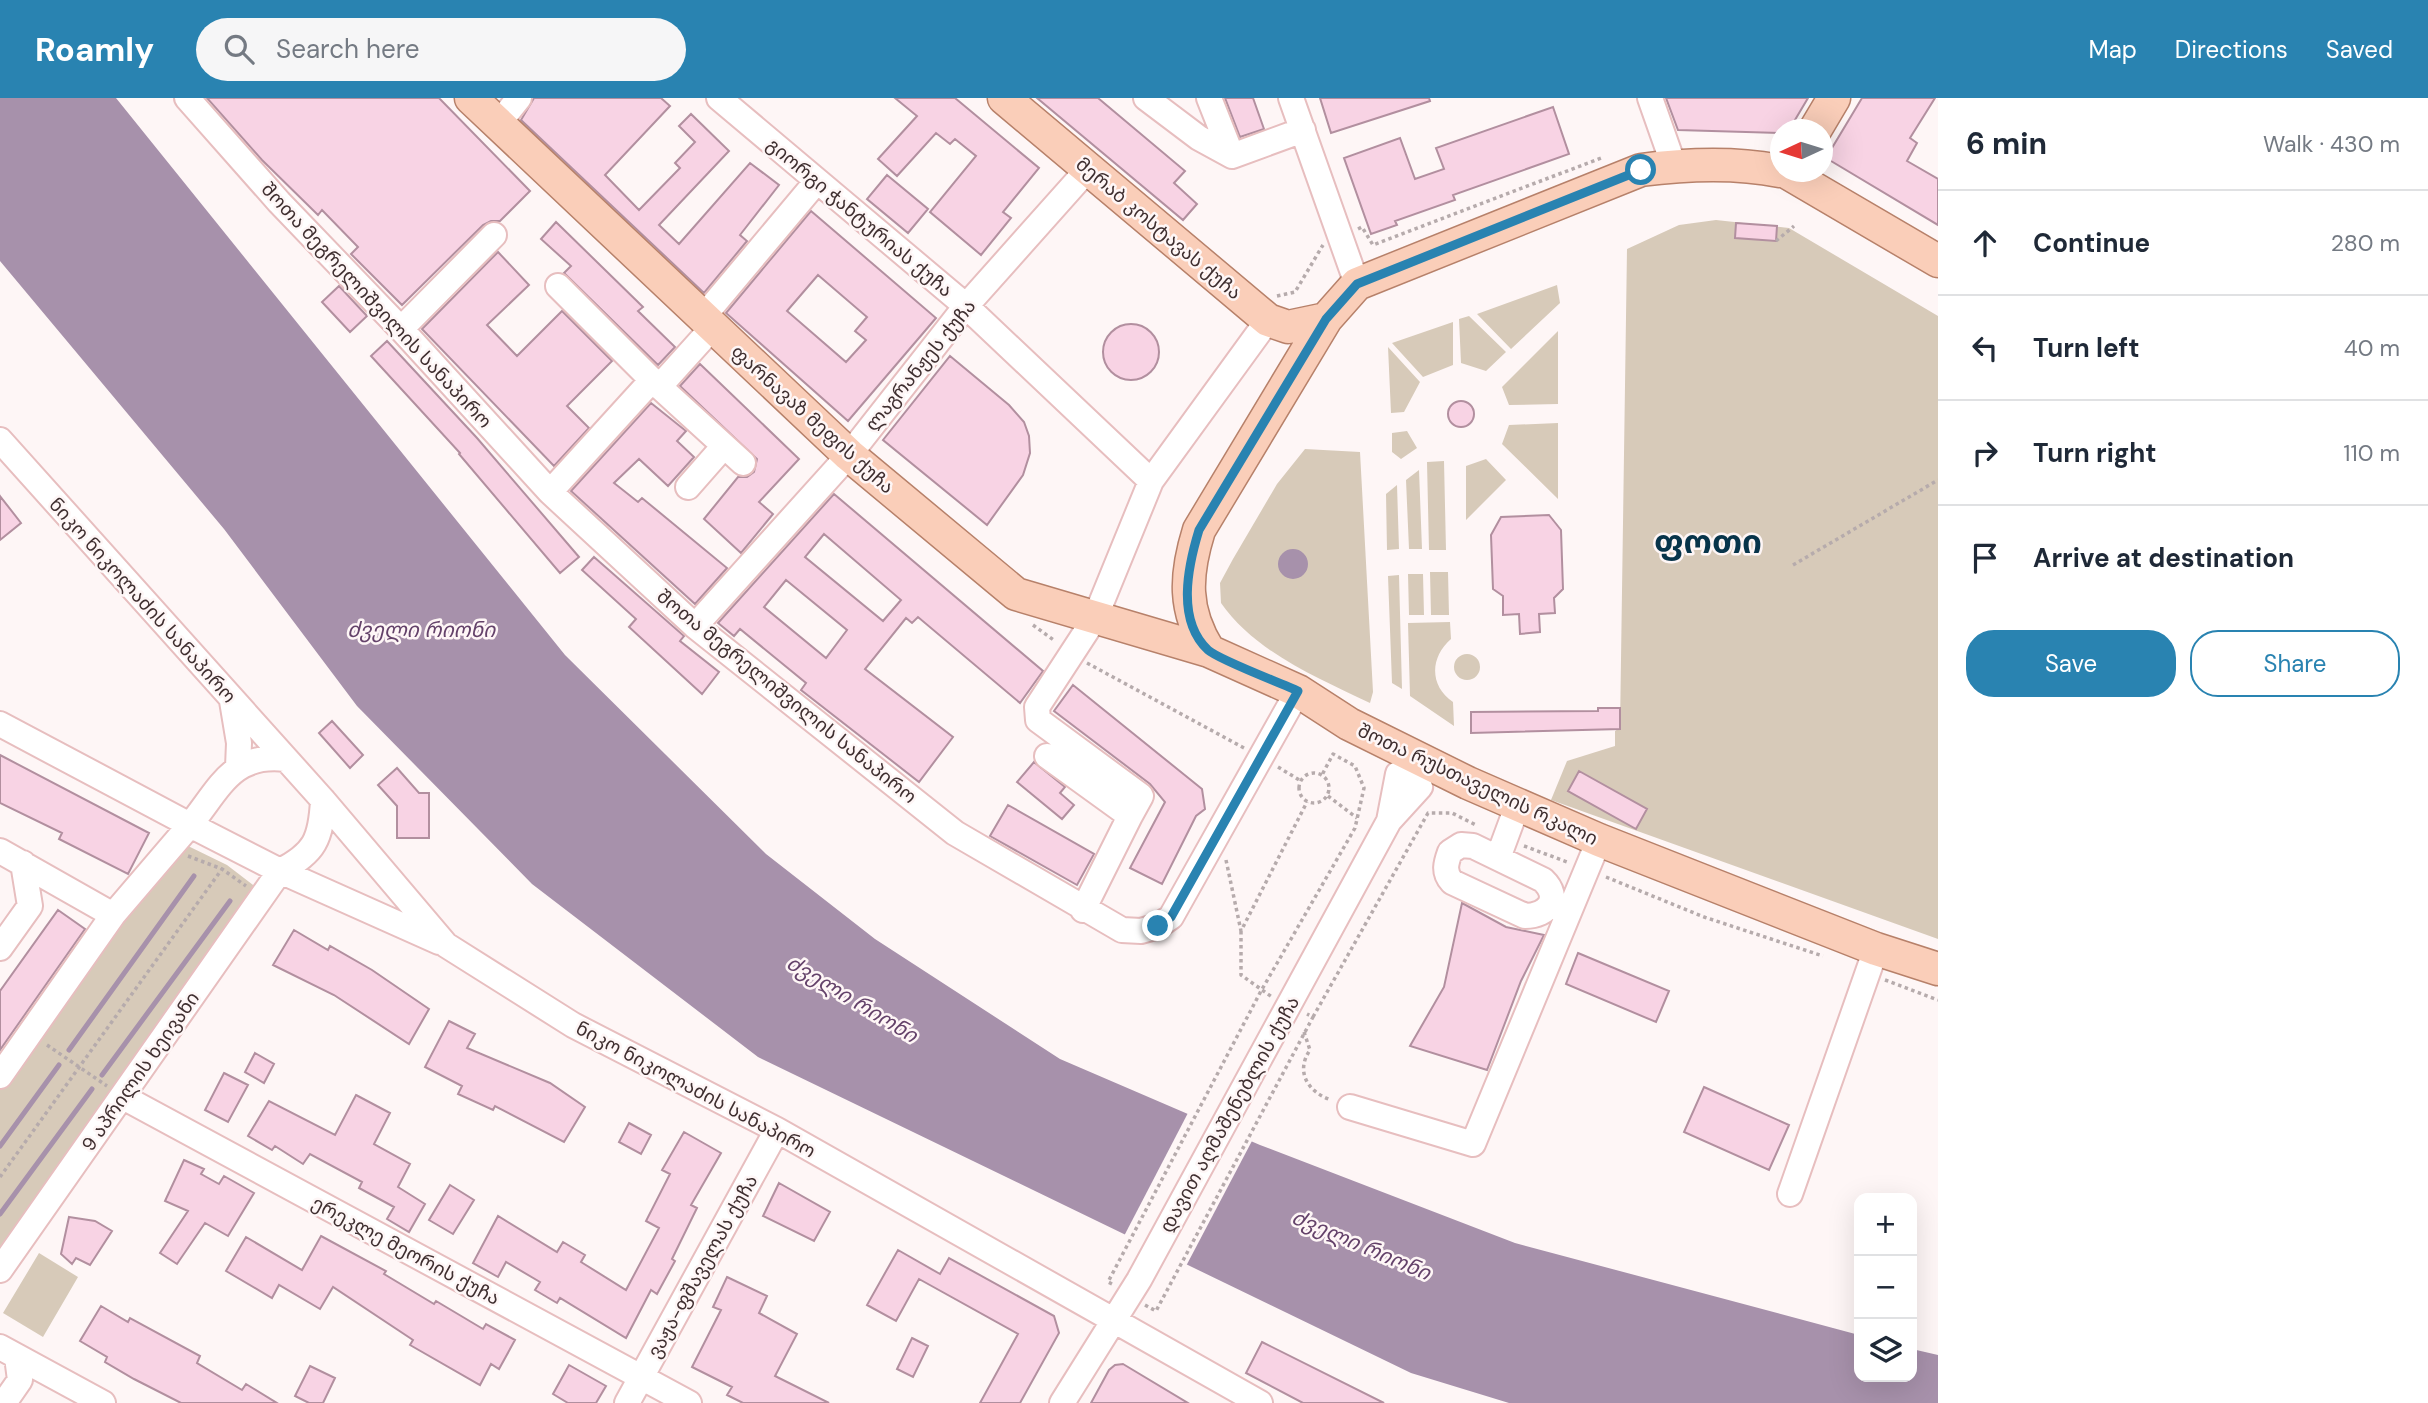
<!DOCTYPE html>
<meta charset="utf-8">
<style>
:root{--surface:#fff;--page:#f6f6f7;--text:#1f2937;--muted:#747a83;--line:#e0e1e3;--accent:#2983b1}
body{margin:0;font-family:"DM Sans","Noto Sans Georgian",sans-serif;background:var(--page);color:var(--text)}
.controls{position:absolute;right:21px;bottom:21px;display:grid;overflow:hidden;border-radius:14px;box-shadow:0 7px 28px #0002}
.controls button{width:63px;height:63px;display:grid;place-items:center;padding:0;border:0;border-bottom:2px solid var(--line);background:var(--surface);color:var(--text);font:35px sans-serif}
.compass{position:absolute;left:1770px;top:21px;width:63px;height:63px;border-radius:50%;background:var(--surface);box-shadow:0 7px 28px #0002;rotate:266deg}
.stop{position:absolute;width:21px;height:21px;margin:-16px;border:5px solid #2983b1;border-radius:50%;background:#fff}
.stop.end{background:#2983b1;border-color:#fff;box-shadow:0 2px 7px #0008}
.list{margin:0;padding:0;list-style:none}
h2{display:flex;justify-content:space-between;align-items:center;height:91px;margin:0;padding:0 28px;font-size:30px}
h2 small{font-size:23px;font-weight:400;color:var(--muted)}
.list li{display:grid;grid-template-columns:46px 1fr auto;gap:21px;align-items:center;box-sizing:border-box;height:105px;padding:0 28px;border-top:2px solid var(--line)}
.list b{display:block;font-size:26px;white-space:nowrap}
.list em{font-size:23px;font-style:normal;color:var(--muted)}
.actions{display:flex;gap:14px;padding:21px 28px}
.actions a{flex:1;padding:16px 0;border:2px solid var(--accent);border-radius:28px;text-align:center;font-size:24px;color:var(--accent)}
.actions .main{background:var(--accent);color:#fff}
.icon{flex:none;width:38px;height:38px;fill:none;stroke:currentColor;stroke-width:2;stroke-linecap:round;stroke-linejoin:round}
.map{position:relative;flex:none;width:1938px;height:1305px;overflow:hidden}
header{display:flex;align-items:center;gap:42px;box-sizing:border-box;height:98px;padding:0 35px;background:var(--accent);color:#fff}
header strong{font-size:33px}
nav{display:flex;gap:38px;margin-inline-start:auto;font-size:24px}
.search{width:490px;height:63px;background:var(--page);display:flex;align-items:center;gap:18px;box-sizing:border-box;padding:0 24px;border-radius:38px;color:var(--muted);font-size:26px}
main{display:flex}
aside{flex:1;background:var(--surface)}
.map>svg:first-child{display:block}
</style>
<header>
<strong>Roamly</strong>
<div class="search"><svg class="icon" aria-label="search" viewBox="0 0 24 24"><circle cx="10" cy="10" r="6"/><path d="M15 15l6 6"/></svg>Search here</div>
<nav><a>Map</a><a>Directions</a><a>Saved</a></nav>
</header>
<main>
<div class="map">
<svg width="1938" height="1305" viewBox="0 0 1938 1305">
<rect width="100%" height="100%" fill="#fef6f6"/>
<path fill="#d7cab9" d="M1716,122L1789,130L1938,218V841L1551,702L1567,663L1615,648V633L1620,630L1627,151L1679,127Z
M1557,187L1560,205L1511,251L1477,216Z
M1469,218L1506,254L1486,273L1461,265L1459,221Z
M1453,224V267L1423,279L1392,245Z
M1558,233V306L1509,307L1502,289Z
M1388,249L1420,284L1404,314L1391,315Z
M1558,325V401L1502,346L1509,327Z
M1407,333L1417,350L1401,361L1392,354V335Z
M1305,351L1360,354L1373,594L1370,605C1318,580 1255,554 1221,505L1220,485L1233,461L1277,386Z
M1486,361L1506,382L1466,422V368Z
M1444,363L1446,452H1429L1427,364Z
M1419,372L1422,451H1409L1406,382Z
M1397,387L1399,451L1387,452L1386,396Z
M1430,474H1448L1449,517H1431Z
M1408,476H1423L1424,517H1409Z
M1399,477L1402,591L1392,585L1388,478Z
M1450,524L1451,541C1430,559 1429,588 1453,604L1454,628L1410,598L1408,525Z
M1454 569a13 13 0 1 1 26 0a13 13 0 1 1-26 0Z
M186,747L227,767L261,793L0,1165V984L109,828Z
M39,1155L78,1179L43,1239L3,1215Z"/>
<path fill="#a791ab" d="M0,0H116L565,557L766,756L875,841L1060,961L1260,1047L1515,1145L1859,1237V1279H1912V1251L1938,1257V1305H1509L1411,1275L758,959L532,786L357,608L224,431L0,163Z
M1278 466a15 15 0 1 1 30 0a15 15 0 1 1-30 0Z"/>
<path fill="#fef6f6" d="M1189,1013L1253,1041L1185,1170L1123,1140Z"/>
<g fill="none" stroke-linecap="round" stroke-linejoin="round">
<path stroke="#a791ab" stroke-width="5" d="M69,952L194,778
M102,977L230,803
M0,1048L59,967
M0,1116L92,991"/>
</g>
<path fill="#f8d3e4" stroke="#b28f9f" stroke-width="2" fill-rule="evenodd" d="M207,0H439L530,93L500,123H491L483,127L402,207L351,156L358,149L322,112L318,117L262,62Z
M534,0H661L670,8L605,77L639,112L680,70L675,65L695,44L679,28L691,16L729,53L659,127L679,146L750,65L779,87L740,137L747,143L704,195L521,22Z
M895,0H955L1039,70L1003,114L1011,120L981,157L930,114L976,58L955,41L950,46L936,35L897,78L878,61L917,18Z
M1037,0H1098L1185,73L1174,85L1197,106L1183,122Z
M1225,0H1253L1264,31L1240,39Z
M1320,0H1429L1430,3L1331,35Z
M1666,0H1808L1789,32H1781V35L1678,32Z
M1862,0H1935L1910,40L1917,45L1907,63L1938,81V127L1826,60Z
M1553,9L1569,56L1453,97L1455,102L1395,123L1397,127L1371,136L1344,60L1400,40L1415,81L1444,71L1436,50Z
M887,77L928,111L908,135L867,101Z
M811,113L936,220L848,323L726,215ZM818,177L867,219L855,233L866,242L846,264L787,213Z
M556,124L643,209L638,213L675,249L658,267L564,175L571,168L541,141Z
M1736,125L1777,128L1776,143L1735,140Z
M498,154L529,187L487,227L517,258L562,213L612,263L567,308L589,330L554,368L422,231Z
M339,188L367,218L350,234L322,204Z
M1103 254a28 28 0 1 1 56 0a28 28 0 1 1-56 0Z
M387,243L477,340L579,459L560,475L459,356L460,355L371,258Z
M950,258L1009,307L1024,324L1029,338L1030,355L1023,377L987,427L883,342Z
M700,266L799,361L759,404L773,416L741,455L704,421L738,379H747L754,374L757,361L680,288Z
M1448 316a13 13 0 1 1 26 0a13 13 0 1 1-26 0Z
M651,305L686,333L677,343L694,359L668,388L639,361L614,385L638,404L642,400L727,470L695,506L571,393Z
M834,396L1043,573L1020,605L918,519L912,525L906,520L865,571L953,639L919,684L801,592L806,585L740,531L734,538L718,525ZM824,436L901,502L883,523L805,459ZM786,482L847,532L826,560L764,509Z
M0,398L21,425L0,442Z
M1549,417L1561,432L1563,491L1554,500L1555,515L1539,516L1540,534L1520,536L1519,516L1503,517V498L1493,491L1491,437L1501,419Z
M594,459L684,538L680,543L719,574L702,596L629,529L636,521L582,472Z
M1073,587L1202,691L1205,711L1196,718L1162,786L1130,770L1165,704L1150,686L1054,613Z
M1598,610H1620V631L1471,635V614L1598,613Z
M332,623L363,657L350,670L319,635Z
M0,657L149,735L128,776L59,741L62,735L0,705Z
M1034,664L1065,689L1060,695L1074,707L1062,721L1017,684Z
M397,670L419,695H429V740H397V708L378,687Z
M1579,673L1647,711L1636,731L1568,693Z
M1008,707L1094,756L1077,787L990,738Z
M1462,805L1506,829L1544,837L1521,883L1487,972L1410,948L1444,889Z
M58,812L85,831L0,952V893Z
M294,832L328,852L330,848L372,872L429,911L409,946L334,897L273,867Z
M1578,855L1669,893L1656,924L1566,886Z
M449,923L475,936L467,950L550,985L585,1009L564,1044L495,1008L493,1012L458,996L462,988L425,969Z
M255,955L274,966L264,985L245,974Z
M224,975L248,987L228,1024L205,1012Z
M1704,989L1789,1027L1769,1072L1684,1034Z
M356,997L390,1015L374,1046L410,1066L398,1089L425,1106L409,1134L387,1121L394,1109L359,1090L362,1084L310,1056L303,1066L275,1048L272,1052L248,1038L269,1003L335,1037Z
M629,1025L651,1037L641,1056L619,1044Z
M684,1034L721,1055L691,1107L697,1110L672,1161L675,1163L657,1196L651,1192L626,1240L560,1200L557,1205L535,1192L540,1184L506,1164L498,1179L473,1165L498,1118L557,1154L563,1144L585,1157L581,1164L626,1192L659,1130L646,1123L670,1076L662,1072Z
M184,1062L204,1071L201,1076L219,1086L224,1078L254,1095L228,1138L205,1125L177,1166L160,1155L188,1113L165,1103Z
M779,1085L830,1114L814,1143L763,1118Z
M450,1087L474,1102L453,1136L429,1122Z
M69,1119L95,1123L112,1133L90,1167L76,1160L72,1166L61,1156Z
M321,1138L386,1173L384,1176L434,1206L436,1203L483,1231L486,1226L515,1242L499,1271L491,1266L480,1287L410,1247L413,1242L333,1189L320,1211L279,1187L272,1200L226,1173L246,1139L302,1172Z
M898,1152L940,1176L949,1160L1054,1218L1059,1235L1020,1305H980L1018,1236L919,1181L896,1223L867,1207Z
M727,1179L767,1198L759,1215L797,1236L775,1278L829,1305H743L727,1297L732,1289L692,1269L721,1212L713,1209Z
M101,1208L128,1224L130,1220L200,1258L197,1265L242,1292L246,1286L277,1305H181L134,1281L105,1264L107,1259L80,1243Z
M912,1240L928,1248L913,1279L897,1271Z
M1262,1244L1384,1305H1303L1246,1275Z
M1123,1266L1188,1305H1091L1109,1272L1115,1267Z
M569,1267L606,1288L596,1305H568L553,1296Z
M310,1268L335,1280L323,1305H309L295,1298Z"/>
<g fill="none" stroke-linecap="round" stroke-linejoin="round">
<g stroke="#e7bebf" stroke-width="28">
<path id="minor" d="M187,0L279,104L401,231L550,394L695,528L955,735L1122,832L1141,833L1158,828L1171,819L1298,593
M719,0L966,208L1151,383
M1146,0L1199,40L1232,58
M1209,0L1232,58L1303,32
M1291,0L1357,186
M1650,0L1674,68
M498,26L519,0
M558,188L652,282
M703,219L817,83
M401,231L494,137
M659,289L713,229
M0,342L323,702L446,847L573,927L777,1032L1260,1305
M688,389L724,348
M550,394L652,282L743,365
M695,528L849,357L966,208L1089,70
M232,603L239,645L238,669
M0,626L190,727L113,817L0,978
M1047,658L1130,718L1083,812
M285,661C232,655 220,690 190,727L280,773L439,844
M1130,718L1141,698L1038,622L1037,609L1095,520L1151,383L1268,222
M1461,747L1473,748L1543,782C1562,800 1548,818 1525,818L1452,784C1443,774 1446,765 1450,754Z
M0,753L113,817
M1498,760L1518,706
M0,850L30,808L23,765
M123,999L689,1305
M1350,1009L1473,1046L1599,742
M1790,1096L1876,851
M0,1172L280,773C315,755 321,741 323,702
M0,1249L103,1305
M4,1305L20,1282L17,1259
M627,1305L777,1032
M1062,1305L1139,1182L1389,723L1420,689L1414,676L1407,673L1398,676L1389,723"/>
</g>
<g stroke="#b7816a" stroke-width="35">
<path id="major" d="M471,0L849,357L1016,496L1209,553L1298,593L1349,626L1468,685L1599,742L1876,851L1938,871
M1004,0L1268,222L1288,229L1326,221
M1815,32L1834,0
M1786,74L1938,163
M1209,553C1183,512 1185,477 1199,432L1326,221L1357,186L1641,72C1688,66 1734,64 1780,73"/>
</g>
<path stroke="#b6abac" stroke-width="3.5" stroke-dasharray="3.5 3.5" stroke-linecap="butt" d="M1358,131L1362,129L1373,147L1601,60
M1776,143L1794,128
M1277,198L1295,194L1323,147
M1793,467L1938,382
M1033,527L1055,543
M1087,565L1244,650
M1278,669L1301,683
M1299 690a15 15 0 1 1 30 0a15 15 0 1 1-30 0Z
M1328,698L1357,720
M1524,748L1570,765
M188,758L222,771L246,788
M1226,762L1241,833L1307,704
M1606,779L1704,819L1823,858
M1241,833V877L1272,899
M1885,882L1938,902
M1313,919L1428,715H1452L1476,727
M1304,934L1310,952C1295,974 1308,994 1331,1002
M47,947L107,988
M0,1079L222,771
M1112,1186L1108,1184L1261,893L1355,730L1364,690L1355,668L1333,656L1322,677
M1145,1207L1156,1213L1313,919L1307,916"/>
<use href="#minor" stroke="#fff" stroke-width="24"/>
<use href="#major" stroke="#faceb9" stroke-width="32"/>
</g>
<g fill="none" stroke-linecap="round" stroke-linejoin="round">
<path stroke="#2983b1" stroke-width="9" d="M1158,828L1171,819L1298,593C1281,585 1219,562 1208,552C1176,522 1188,468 1199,432L1326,221L1357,186L1641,72"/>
</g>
<g text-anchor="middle" stroke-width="5" stroke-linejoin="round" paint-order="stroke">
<g font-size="19" fill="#3f2f30" stroke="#fef6f6">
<text transform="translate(860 119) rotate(40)" y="7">გიორგი ჭანტურიას ქუჩა</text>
<text transform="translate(1159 130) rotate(40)" y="7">მერაბ კოსტავას ქუჩა</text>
<text transform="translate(377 207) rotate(47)" y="7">შოთა მეგრელიშვილის სანაპირო</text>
<text transform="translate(920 267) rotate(-51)" y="7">ლაგრანჟეს ქუჩა</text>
<text transform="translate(813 321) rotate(42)" y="7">ფარნავაზ მეფის ქუჩა</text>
<text transform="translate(143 502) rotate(48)" y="7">ნიკო ნიკოლაძის სანაპირო</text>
<text transform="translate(787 598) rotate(39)" y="7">შოთა მეგრელიშვილის სანაპირო</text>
<text transform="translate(1478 686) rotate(25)" y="7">შოთა რუსთაველის რკალი</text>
<text transform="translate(140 973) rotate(-55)" y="7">9 აპრილის ხეივანი</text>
<text transform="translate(696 991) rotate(28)" y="7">ნიკო ნიკოლაძის სანაპირო</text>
<text transform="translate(1229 1016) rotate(-61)" y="7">დავით აღმაშენებლის ქუჩა</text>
<text transform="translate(406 1152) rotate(28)" y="7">ერეკლე მეორის ქუჩა</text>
<text transform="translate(702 1168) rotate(-61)" y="7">ვაჟა-ფშაველას ქუჩა</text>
</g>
<g font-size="21" font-style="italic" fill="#64426a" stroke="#fef6f6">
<text x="421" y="539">ძველი რიონი</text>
<text transform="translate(852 901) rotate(31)" y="7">ძველი რიონი</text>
<text transform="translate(1361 1147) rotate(23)" y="7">ძველი რიონი</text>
</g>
<g font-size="33" font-weight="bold" fill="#07344a" stroke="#fef6f6">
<text x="1708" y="455">ფოთი</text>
</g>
</g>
</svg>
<div class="controls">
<button>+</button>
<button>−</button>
<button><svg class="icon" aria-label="layers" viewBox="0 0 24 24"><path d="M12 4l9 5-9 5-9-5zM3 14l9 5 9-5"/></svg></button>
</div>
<svg class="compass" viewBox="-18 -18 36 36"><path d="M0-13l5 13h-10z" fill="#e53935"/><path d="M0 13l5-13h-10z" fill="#747a83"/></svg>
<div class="stop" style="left:1641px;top:72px"></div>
<div class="stop end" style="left:1158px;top:828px"></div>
</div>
<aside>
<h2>6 min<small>Walk · 430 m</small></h2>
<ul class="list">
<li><svg class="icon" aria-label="ahead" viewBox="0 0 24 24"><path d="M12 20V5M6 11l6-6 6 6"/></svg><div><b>Continue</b></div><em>280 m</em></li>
<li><svg class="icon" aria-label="left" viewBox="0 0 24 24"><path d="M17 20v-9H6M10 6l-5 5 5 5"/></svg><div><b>Turn left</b></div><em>40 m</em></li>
<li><svg class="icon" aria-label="right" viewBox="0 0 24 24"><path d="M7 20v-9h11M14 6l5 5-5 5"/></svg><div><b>Turn right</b></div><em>110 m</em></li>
<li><svg class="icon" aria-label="arrive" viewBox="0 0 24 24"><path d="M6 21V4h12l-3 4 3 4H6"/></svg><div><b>Arrive at destination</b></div></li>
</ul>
<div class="actions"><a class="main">Save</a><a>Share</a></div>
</aside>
</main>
